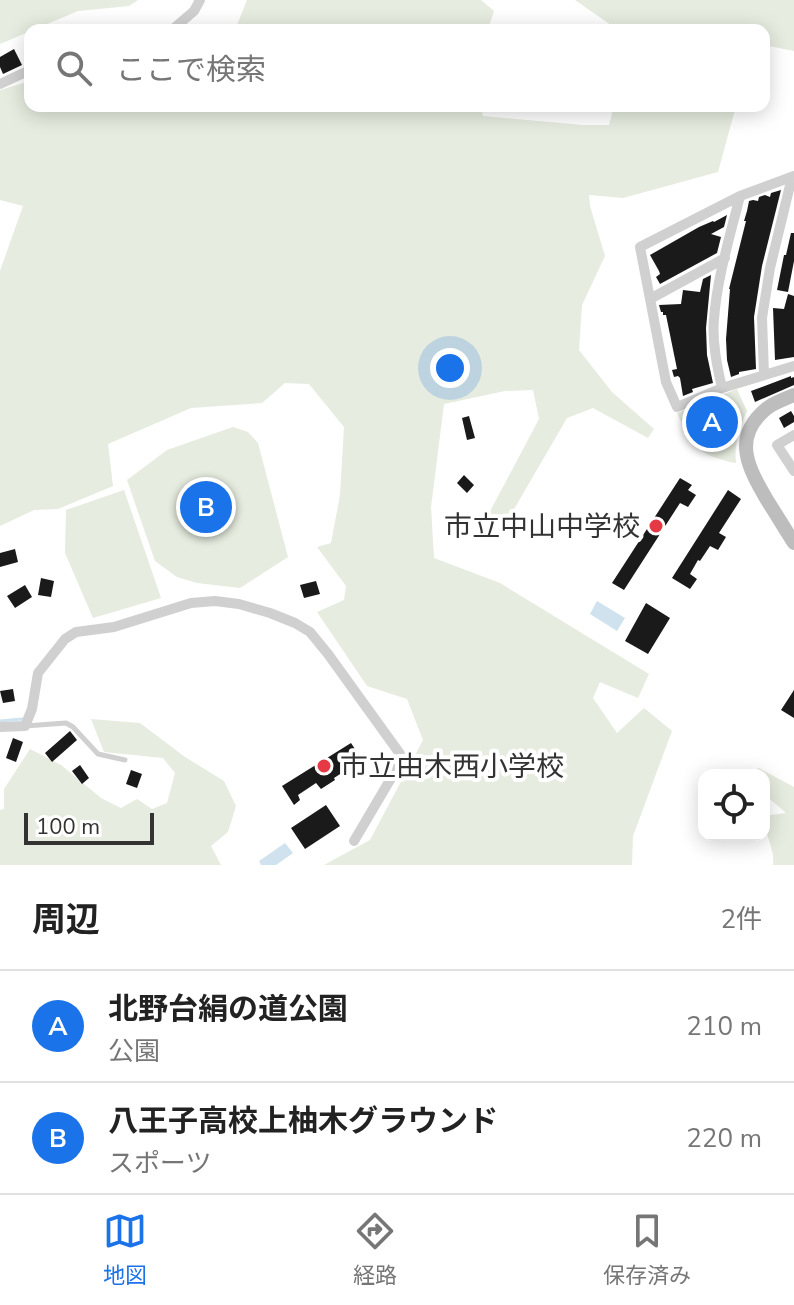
<!DOCTYPE html>
<html lang="ja">
<meta charset="utf-8">
<style>
:root{--surface:#fff;--page:#f6f6f6;--text:#222;--muted:#767676;--line:#e0e0e0;--accent:#1a73e8}
body{margin:0;font-family:"Nunito Sans","Noto Sans JP",sans-serif;background:var(--page);color:var(--text)}
.controls{position:absolute;right:24px;bottom:24px;display:grid;overflow:hidden;border-radius:16px;box-shadow:0 4px 20px #0003}
.controls button{width:72px;height:72px;display:grid;place-items:center;padding:0;border:0;border-bottom:2px solid var(--line);background:var(--surface);color:var(--text);font:40px sans-serif}
.scale{position:absolute;left:24px;bottom:20px;width:130px;box-sizing:border-box;padding-left:8px;border:4px solid #333;border-top:0;font-size:22px;line-height:28px;white-space:nowrap;color:#333;-webkit-text-stroke:6px #fff;paint-order:stroke}
.you{position:absolute;left:450px;top:368px;width:28px;height:28px;margin:-20px;border:6px solid #fff;border-radius:50%;background:#1a73e8;box-shadow:0 0 0 12px #1a73e833}
.badge{display:grid;place-items:center;width:52px;height:52px;border-radius:50%;background:var(--accent);color:#fff;font-size:26px;font-weight:700}
.pin{position:absolute;translate:-50% -50%;border:4px solid #fff;box-shadow:0 2px 8px #0006}
.list{margin:0;padding:0;list-style:none}
h2{display:flex;justify-content:space-between;align-items:center;height:104px;margin:0;padding:0 32px;font-size:34px}
h2 small{font-size:26px;font-weight:400;color:var(--muted)}
.list li{display:grid;grid-template-columns:52px 1fr auto;gap:24px;align-items:center;box-sizing:border-box;height:112px;padding:0 32px;border-top:2px solid var(--line)}
.list b{display:block;font-size:30px;white-space:nowrap}
.list p{margin:0;font-size:26px;white-space:nowrap;color:var(--muted)}
.list em{font-size:26px;font-style:normal;color:var(--muted)}
.icon{flex:none;width:44px;height:44px;fill:none;stroke:currentColor;stroke-width:2;stroke-linecap:round;stroke-linejoin:round}
.map{position:relative;flex:none;width:794px;height:865px;overflow:hidden}
.search{position:absolute;background:var(--surface);box-shadow:0 4px 20px #0003;left:24px;right:24px;top:24px;height:88px;display:flex;align-items:center;gap:20px;box-sizing:border-box;padding:0 28px;border-radius:16px;color:var(--muted);font-size:30px}
.sheet{height:328px;background:var(--surface)}
nav{display:flex;justify-content:space-around;align-items:center;box-sizing:border-box;height:112px;border-top:2px solid var(--line);background:var(--surface);font-size:22px;color:var(--muted)}
nav a{display:grid;justify-items:center;gap:4px}
nav .on{color:var(--accent)}
.map>svg:first-child{display:block}
</style>
<div class="map">
<svg width="794" height="865" viewBox="0 0 794 865">
<rect width="100%" height="100%" fill="#fff"/>
<path fill="#e6ecdf" d="M0,0H138L129,6L78,11L0,44Z
M247,0H481L494,11L488,30H235Z
M575,0H794V51L764,45V30H618Z
M30,81V106H481L483,116L583,125H609L614,106H736L718,172L623,198L589,195L590,206L605,256L582,305L579,350L612,392L654,429L648,438L593,408L567,418L506,523L487,517L539,419L533,390L505,391L444,404L431,507L434,558L500,583L649,674L638,698L600,682L593,698L617,733L644,708L672,731L633,836L632,865H324L370,840L423,740L407,699L367,686L317,612L344,600L346,586L317,547L331,543L340,495L344,427L309,384L285,383L262,403L191,408L108,444L113,486L58,509L34,510L0,526V271L23,206L0,200V90Z
M737,389L747,411C739,429 734,443 736,463C699,456 692,446 677,413Z
M233,427L248,432L258,443L288,557L240,588L197,583L177,577L155,561L127,480L167,450Z
M124,490L161,598L93,618L65,553L66,510Z
M91,719L140,723L185,757L224,781L236,806L228,832L211,846L221,865H0V810L4,809V789L30,749L61,765L101,798L121,808L137,799L152,809L167,803L175,773L163,758L104,752Z
M759,768L794,787V865H773C775,848 764,834 764,816L786,813L764,794V775H746Z"/>
<path fill="#cfe2ee" d="M597,601L625,618L617,631L590,614Z
M285,843L293,853L276,865H261L259,861Z"/>
<g fill="none" stroke-linecap="round" stroke-linejoin="round">
<path stroke="#cfe2ee" stroke-width="3" d="M0,721L22,719"/>
</g>
<path fill="#1a1a1a" d="M14,49L22,65L3,74L0,67V57Z
M781,190L762,266L754,317L756,369L739,372V374L731,377L727,360L726,339L730,289H729L746,221H744L747,211L749,201L753,200L758,201L759,197L765,195L770,197L771,193Z
M727,215L724,227L711,234L721,237L717,253L660,284L656,277L660,274L659,271L650,255L699,227L713,221L714,222Z
M791,233H794V261L788,292L777,290L784,255H786Z
M711,275L706,328L707,355L713,383L692,389L693,392L683,396L680,378L678,376L674,377L672,370L677,369L666,315H663V312H661L659,305L681,304L683,290L700,292L703,279Z
M788,294L794,296V357L775,360L773,308L784,309Z
M791,376V378L794,377V385L755,402L751,391Z
M791,411L794,416V422L784,428L779,418Z
M469,416L475,438L467,440L462,418Z
M464,475L474,485L467,493L457,483Z
M680,478L692,485L688,490L696,495L688,507L680,503L624,590L612,583Z
M728,490L741,499L719,533L726,537L718,550L710,546L700,561L698,560L690,574L697,579L690,589L672,578Z
M15,549L18,562L0,567V553Z
M41,578L54,581L51,597L38,595Z
M316,581L320,594L304,598L300,585Z
M25,585L32,597L15,608L7,596Z
M646,603L670,618L648,654L625,641Z
M13,689L15,701L3,703L0,691Z
M794,690V718L781,710Z
M70,731L77,740L52,762L45,753Z
M13,738L23,742L16,762L6,758Z
M351,743L359,755L345,764L348,769L334,778L335,780L321,789L316,783L298,795L300,800L294,805L282,786Z
M80,765L89,778L82,784L72,771Z
M131,770L142,774L137,788L126,784Z
M326,805L340,826L305,849L291,828Z"/>
<g fill="none" stroke-linecap="round" stroke-linejoin="round">
<path stroke="#d0d0d0" stroke-width="5" d="M25,726L66,723L73,727L98,754L125,760"/>
<path stroke="#d0d0d0" stroke-width="10" d="M172,30L194,11L200,0
M0,84L30,70
M794,176L740,196L640,247L666,382L677,407L722,388L794,366
M650,299L725,258
M764,375L762,318L770,268L792,177
M722,388C717,366 712,342 714,319C717,278 730,236 740,196
M794,435L777,445L794,471
M0,727L25,726L32,709L38,673L65,639L76,632L114,627L191,603L215,601L239,604L270,613L295,623L310,632L328,654L403,758L354,841"/>
<path stroke="#bdbdbd" stroke-width="14" d="M794,395C785,399 773,403 766,409C731,438 749,469 767,500C776,514 785,529 794,543"/>
</g>
<g fill="#e63946" stroke="#fff" stroke-width="3">
<circle cx="656" cy="526" r="8"/>
<circle cx="324" cy="766" r="8"/>
</g>
<g text-anchor="middle" stroke-width="8" stroke-linejoin="round" paint-order="stroke">
<g font-size="28" fill="#333" stroke="#fff" text-anchor="end">
<text x="640" y="536">市立中山中学校</text>
<text x="340" y="776" text-anchor="start">市立由木西小学校</text>
</g>
</g>
</svg>
<div class="controls">
<button><svg class="icon" aria-label="locate" viewBox="0 0 24 24"><circle cx="12" cy="12" r="6"/><path d="M12 2v4M12 18v4M2 12h4M18 12h4"/></svg></button>
</div>
<div class="scale">100 m</div>
<div class="you"></div>
<div class="pin badge" style="left:712px;top:422px">A</div>
<div class="pin badge" style="left:206px;top:507px">B</div>
<div class="search"><svg class="icon" aria-label="search" viewBox="0 0 24 24"><circle cx="10" cy="10" r="6"/><path d="M15 15l6 6"/></svg>ここで検索</div>
</div>
<section class="sheet">
<h2>周辺<small>2件</small></h2>
<ul class="list">
<li><span class="badge">A</span><div><b>北野台絹の道公園</b><p>公園</p></div><em>210 m</em></li>
<li><span class="badge">B</span><div><b>八王子高校上柚木グラウンド</b><p>スポーツ</p></div><em>220 m</em></li>
</ul>
</section>
<nav>
<a class="on"><svg class="icon" aria-label="map" viewBox="0 0 24 24"><path d="M3 6l6-2 6 2 6-2v14l-6 2-6-2-6 2zM9 4v14M15 6v14"/></svg>地図</a>
<a><svg class="icon" aria-label="directions" viewBox="0 0 24 24"><path d="M12 3l9 9-9 9-9-9zM9 14v-3h6M13 9l2 2-2 2"/></svg>経路</a>
<a><svg class="icon" aria-label="saved" viewBox="0 0 24 24"><path d="M7 4h10v16l-5-4-5 4z"/></svg>保存済み</a>
</nav>
